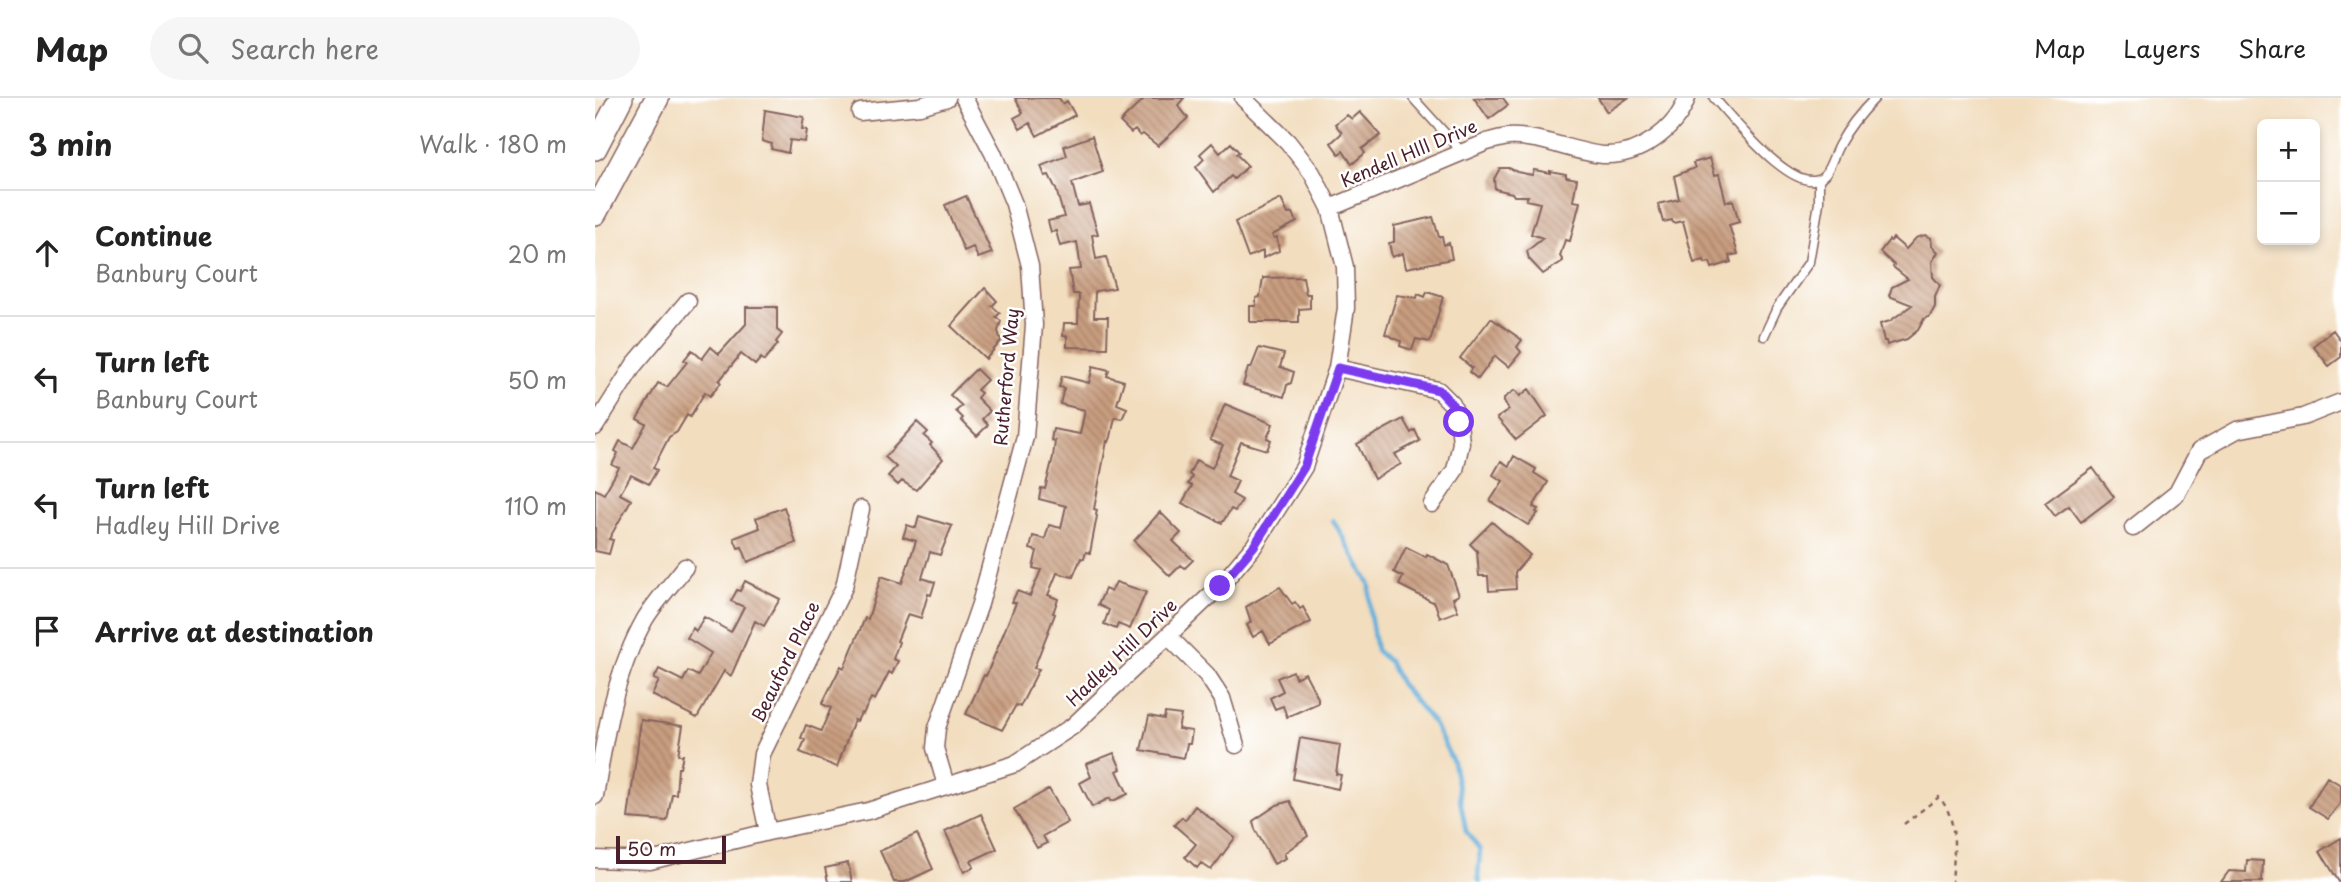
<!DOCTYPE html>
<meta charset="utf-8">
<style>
:root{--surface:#fff;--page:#f6f6f6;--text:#222;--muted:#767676;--line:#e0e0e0}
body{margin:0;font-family:"Playpen Sans",sans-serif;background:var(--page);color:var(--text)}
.controls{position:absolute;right:21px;top:21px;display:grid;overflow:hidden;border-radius:10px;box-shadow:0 4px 10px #0003}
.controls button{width:63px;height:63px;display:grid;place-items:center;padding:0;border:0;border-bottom:2px solid var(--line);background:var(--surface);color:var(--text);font:35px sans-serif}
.scale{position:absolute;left:21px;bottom:18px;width:110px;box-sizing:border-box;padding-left:7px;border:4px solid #4a1f2b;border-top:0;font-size:19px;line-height:24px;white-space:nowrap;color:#4a1f2b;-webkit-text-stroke:5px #fff;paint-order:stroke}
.stop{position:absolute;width:21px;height:21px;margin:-16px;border:5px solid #7c3aed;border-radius:50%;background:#fff}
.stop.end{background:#7c3aed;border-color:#fff;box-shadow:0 2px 7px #0008}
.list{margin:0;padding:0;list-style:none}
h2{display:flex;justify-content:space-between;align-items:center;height:91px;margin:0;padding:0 28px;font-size:30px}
h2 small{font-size:23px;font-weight:400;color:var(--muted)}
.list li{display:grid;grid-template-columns:46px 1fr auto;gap:21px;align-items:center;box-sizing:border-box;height:126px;padding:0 28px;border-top:2px solid var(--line)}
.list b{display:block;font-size:26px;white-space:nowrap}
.list p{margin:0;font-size:23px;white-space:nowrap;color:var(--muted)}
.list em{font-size:23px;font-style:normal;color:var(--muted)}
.icon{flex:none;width:38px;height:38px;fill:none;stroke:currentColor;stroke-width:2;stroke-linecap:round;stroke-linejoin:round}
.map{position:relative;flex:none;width:1746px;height:784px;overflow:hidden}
header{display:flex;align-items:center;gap:42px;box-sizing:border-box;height:98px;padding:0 35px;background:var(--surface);border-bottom:2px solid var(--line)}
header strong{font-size:33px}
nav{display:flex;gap:38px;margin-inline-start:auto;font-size:24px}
.search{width:490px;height:63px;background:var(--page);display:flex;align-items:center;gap:18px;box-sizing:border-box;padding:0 24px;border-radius:38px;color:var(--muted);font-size:26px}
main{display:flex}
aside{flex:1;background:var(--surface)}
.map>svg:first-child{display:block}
</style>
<header>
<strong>Map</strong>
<div class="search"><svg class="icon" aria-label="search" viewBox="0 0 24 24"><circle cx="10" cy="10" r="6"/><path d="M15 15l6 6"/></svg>Search here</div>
<nav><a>Map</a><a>Layers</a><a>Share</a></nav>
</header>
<main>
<aside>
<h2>3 min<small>Walk · 180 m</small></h2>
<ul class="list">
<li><svg class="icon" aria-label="ahead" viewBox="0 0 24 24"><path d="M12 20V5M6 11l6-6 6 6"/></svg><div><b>Continue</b><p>Banbury Court</p></div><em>20 m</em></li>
<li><svg class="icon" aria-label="left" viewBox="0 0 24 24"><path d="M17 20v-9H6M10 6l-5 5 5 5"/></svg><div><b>Turn left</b><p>Banbury Court</p></div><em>50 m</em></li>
<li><svg class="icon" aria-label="left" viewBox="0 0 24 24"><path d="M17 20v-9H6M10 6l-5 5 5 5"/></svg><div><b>Turn left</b><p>Hadley Hill Drive</p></div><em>110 m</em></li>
<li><svg class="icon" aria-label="arrive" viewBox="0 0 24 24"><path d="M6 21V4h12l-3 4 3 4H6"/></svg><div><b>Arrive at destination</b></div></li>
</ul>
</aside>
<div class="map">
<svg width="1746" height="784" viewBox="0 0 1746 784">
<defs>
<pattern id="building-back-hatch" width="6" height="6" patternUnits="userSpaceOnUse" patternTransform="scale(1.75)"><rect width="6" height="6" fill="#c89d7f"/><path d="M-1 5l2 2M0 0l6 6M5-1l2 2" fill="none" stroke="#a47f68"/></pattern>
</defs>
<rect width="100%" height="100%" fill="#fff"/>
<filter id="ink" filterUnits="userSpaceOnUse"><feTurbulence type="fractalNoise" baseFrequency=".0143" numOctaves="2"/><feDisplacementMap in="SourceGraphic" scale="14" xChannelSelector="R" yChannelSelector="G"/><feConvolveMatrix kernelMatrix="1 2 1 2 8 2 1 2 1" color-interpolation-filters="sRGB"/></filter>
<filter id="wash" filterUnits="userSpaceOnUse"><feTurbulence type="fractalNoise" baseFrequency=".00686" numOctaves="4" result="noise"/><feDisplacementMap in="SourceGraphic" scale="28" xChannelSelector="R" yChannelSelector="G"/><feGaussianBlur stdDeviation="1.57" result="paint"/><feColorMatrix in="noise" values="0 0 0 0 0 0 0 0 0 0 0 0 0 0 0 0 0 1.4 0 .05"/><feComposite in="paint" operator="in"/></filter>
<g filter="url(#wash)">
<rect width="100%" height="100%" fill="#f2ddbe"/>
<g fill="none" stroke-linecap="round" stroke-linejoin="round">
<path stroke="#60afda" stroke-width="4.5" d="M738,422L775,487V516L781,552L794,564L805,585L839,626L858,664L871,733L885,752L883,781L885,784"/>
</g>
<g id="blocks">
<path fill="url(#building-back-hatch)" d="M420,0H464L468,6L472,3L480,17L442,38L435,25L425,31L419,20L428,15Z
M550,0H589L583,7L593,20L563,48L548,36L545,38L540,32L536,35L525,24Z
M879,0H908L913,7L894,21Z
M1003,0H1033L1012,14Z
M170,12L209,19L207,31L212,32L210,44L195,42L193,55L176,51L177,46L167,43Z
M765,14L786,37L767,51L770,55L757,66L748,53L744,56L736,45L747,35L740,26L752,17L757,21Z
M497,38L508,74L477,85L483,108L494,106L503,136L497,137L501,161L511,159L520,190L500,193L499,219H513L512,250L472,249V238H468L469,225H483L484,196H478L474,172L486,171L482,144L465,148L461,133L456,134L453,123L469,119L461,91L454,77L450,78L446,68L472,58L469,48Z
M617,45L625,55L636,45L644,54L641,56L653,68L639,81L636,78L619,94L601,69L609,61L605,56Z
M1115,60L1120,77L1124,76L1131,104L1138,102L1144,124L1134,127L1143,156L1134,158L1136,164L1117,170L1115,164L1110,165L1109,162L1099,165L1088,123L1078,125L1077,122L1068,124L1063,106L1084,101L1079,78L1100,70L1098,65Z
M905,70H914L922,74L937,77L939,72L955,75V73L971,76V79L982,81L978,103L985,104L975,143L970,142L965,158L968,163L948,176L934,161L932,153L948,140L936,136L945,105L931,102L933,98H919L917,95L900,91L899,81Z
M371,98L397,155L383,160L378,149L369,153L350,107Z
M686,101L693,116L698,115L702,124L677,137L679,140L682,139L684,153L668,160V153L653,159L640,124Z
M838,119L844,139H847L849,147L854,145L857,161L811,170L808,155L797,159L794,145L799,144V128Z
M1330,137L1336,140L1337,148L1343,154L1337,164L1338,179L1345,187L1340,199V209L1335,218L1329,221L1323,232L1312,241L1292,247L1291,243H1289L1285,226L1295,223L1317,207L1294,198L1297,189L1313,181L1298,169L1299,167L1285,154L1294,142L1296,143L1298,140L1311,151L1321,140Z
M708,179L711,196H715V210L704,211V224H655V208H661V200L665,199L668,180Z
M390,190L402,203L397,208L405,215L401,219L406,223L403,233L406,243L391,261L356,228Z
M832,194L848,199L835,244L821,241L817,252L805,248L806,243L790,236L802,197L822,200L823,196L830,199Z
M151,209H182V232L187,236L181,244L183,246L169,263L166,260L160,267L146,256L124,283L126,285L115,298L110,294L95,319L92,317L82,334L74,339L58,370L62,372L54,386L36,377L25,396L36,402L14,441L18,442L14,456L0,453V391L9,396L24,370L17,367L23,355L20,353L25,343L38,350L51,326L42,321L63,285L72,289L92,264L89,262L97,252L107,261L116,249L124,256L151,226Z
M896,220L927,242L922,249L926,254L914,269L900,258L883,281L874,274L877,270L865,260Z
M1738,232L1746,243V259L1734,268L1718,248Z
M664,250L689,256L685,269L699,274L696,285L692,287L689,299L648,287L653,270H656Z
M498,268L514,272L512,278L529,283L522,306L532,310L527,321L520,319L516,339L514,344L512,343L499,411L502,412L501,417L502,418L495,455L491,454L489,461L486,460L478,479L462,475L453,497L463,501L458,515L460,516L439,570L444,571L425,609L421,607L407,632L371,616L389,577L391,578L421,505L417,504L422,493L435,498L446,472L438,470L442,453L435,451L438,438L450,441L454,427L466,430L471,408L444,401L446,390L450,391L458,359L460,343L456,342L458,331L485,336L490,312L465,306L469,290L464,289L467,278L494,285Z
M381,271L392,282L382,292L386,295L382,300L395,313L387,321L393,327L382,338L366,322L368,320L361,313L367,308L355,297Z
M934,291L952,318L921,342L902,320L914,312L909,304V300L920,292L925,298Z
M630,306L678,326L672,340L676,342L672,352L646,344L632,378L643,383L637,396L647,402L640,413L636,411L627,425L587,405L597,388L593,386L597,379L594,376L601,362L617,370L628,347L615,342Z
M808,321L816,335L820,332L825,343L800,356L806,366L779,381L762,346Z
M322,324L333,334L329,338L337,345L335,347L348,361L321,392L307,383L303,387L293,378L301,369L290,359Z
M919,358L941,371L939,375L953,384L938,409L943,411L941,414L943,415L933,427L895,403L908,383L898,377L906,363L914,368Z
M1498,370L1519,399L1486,424L1474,408L1460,418L1450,405Z
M189,409L201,445L153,464L147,449L143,450L139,440L165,430L161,420Z
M565,414L586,435L578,443L598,462L590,470L586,467L575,478L539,443Z
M324,418L357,428L345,457L335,454L327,480L340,484L336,497L333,496L326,520L313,516L302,543L304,544L298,561L303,563L297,576L294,574L280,602L276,600L268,616L266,615L262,623L259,622L242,669L205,654L210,642L206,640L211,627L226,633L236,610L227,606L246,568L249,570L270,520L273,521L286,478L307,485L321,443L308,439L312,427L321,430Z
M897,424L935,457L920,474L921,491L894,493L893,478H884L882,453L875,446Z
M811,449L831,459L832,456L853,467L864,497L858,500L863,513L845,520L840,505L804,487L808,479L799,474Z
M150,483L185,501L169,528L160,523L136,578L129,573L102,620L57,597L64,583L59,581L64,571L88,583L93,573L103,578L116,555L92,540L98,530L101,533L109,519L136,534L149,509L136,503L142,492L145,493Z
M521,484L551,494L535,531L523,526L521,531L509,526L514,512L503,507L510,491L516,494Z
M685,489L697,506L700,504L705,511L708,509L716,524L675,546L668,533L658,539L652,527L656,524L651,509Z
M698,573L700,580L710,575L723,600V605L692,619L688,608L680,611L675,600L688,593L682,580Z
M570,615L586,617L583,631L597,633L595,646H592L589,660L546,652L554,618L569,621Z
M46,622L88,628L83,657H88L85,670H83L81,696H77L72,723L33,720Z
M705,640L745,647L741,676L746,677L743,691L698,681Z
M519,655L526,671L522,673L533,696L520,702L516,703L515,700L497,709L485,685L496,679L491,666Z
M1732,679L1746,687V704L1733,721L1714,709Z
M454,691L473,724L448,738L452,745L442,750L419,711Z
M695,703L713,738L689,755L691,760L679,766L660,731L658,723L682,707Z
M600,708L640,740L616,772L606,765L602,770L590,759L601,746L579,727L587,719L590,722Z
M386,716L402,751L376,763L379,769L369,774L350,733Z
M322,736L338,771L310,784H299L285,753Z
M1746,740V784H1744L1725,753Z
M1652,762L1668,763L1667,784H1626L1634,773L1651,774Z
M253,765L257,784H233L230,770Z"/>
</g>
</g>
<g filter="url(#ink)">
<use href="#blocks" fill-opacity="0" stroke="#85625e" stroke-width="2"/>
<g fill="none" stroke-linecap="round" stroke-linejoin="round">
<g stroke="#85625e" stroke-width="11">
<path id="lane" d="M818,0L867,54
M1119,0C1135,17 1204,106 1230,76C1236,68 1239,56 1244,47C1253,30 1266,14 1280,0
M1169,238L1182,210L1214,164L1224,105V81"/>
</g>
<g stroke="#85625e" stroke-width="19">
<path id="street" d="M265,14L325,8L352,0
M735,110L892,44C899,42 906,40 913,39C945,37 977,54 1008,57C1043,59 1081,32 1092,0
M742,270L843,292L857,306L864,324L866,345L860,372L837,406
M0,329L39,267L93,203
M1538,430L1582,395L1604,353L1642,332L1708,319L1746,304
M573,538L612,577L627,600L641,647
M351,687L340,650L342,630L385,506L430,339L439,227L435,168L419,106L398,55L369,0
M0,698C10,638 19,576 50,521C61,503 77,486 90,469
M173,734L163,687L167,656L249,489L266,411
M0,761L55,763L173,734L273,713L420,666L478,628L625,488L659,448L709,369L742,270L751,210L750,169L735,110L717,75L693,44L648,0"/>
</g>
<g stroke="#85625e" stroke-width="26">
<path id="secondary" d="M0,50L26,0
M0,115L62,0"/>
</g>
<path stroke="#85625e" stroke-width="2.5" stroke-dasharray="5 5" stroke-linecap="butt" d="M1309,726L1344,699C1364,722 1359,756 1357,784"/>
<use href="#lane" stroke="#fff" stroke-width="8"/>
<use href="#street" stroke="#fff" stroke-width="16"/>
<use href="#secondary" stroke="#fff" stroke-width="23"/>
</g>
</g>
<g fill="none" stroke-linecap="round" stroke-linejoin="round" filter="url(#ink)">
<path stroke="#7c3aed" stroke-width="9" d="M625,488L659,448L709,369L743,270L844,292L857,306L864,324"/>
</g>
<g text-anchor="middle" stroke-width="5" stroke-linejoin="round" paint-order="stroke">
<g font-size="18" fill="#4a1f2b" stroke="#fff">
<text transform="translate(814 56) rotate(-23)" y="6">Kendell HIll Drive</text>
<text transform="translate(412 279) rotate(-85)" y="6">Rutherford Way</text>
<text transform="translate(527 555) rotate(-44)" y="6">Hadley Hill Drive</text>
<text transform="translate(191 564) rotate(-64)" y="6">Beauford Place</text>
</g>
</g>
</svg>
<div class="controls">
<button>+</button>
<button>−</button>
</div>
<div class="scale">50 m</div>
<div class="stop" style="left:864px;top:324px"></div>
<div class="stop end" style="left:625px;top:488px"></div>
</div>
</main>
